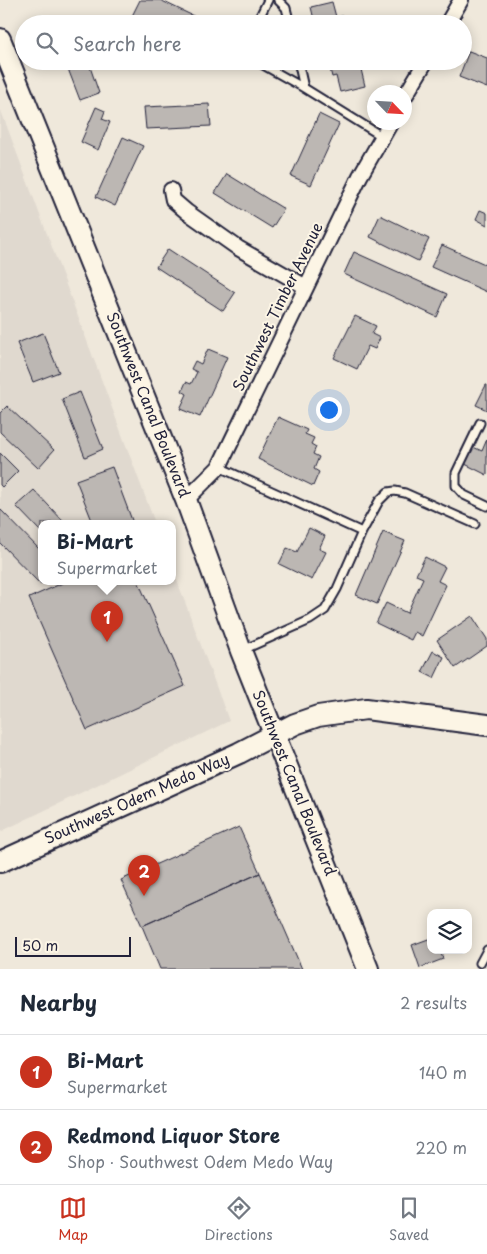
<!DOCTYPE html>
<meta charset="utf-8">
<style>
:root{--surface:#fff;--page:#f6f6f7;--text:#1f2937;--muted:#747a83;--line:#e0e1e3;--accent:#c8321e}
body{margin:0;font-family:"Playpen Sans",sans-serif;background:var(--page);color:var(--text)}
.controls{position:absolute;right:15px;bottom:15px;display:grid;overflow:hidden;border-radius:10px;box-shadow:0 2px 12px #0003}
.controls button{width:45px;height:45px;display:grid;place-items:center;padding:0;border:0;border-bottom:1px solid var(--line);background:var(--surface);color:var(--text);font:25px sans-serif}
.compass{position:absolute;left:367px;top:85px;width:45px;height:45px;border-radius:50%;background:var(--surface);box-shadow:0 2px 12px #0003;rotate:115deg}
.scale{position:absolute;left:15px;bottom:12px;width:116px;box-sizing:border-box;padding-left:5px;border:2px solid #22223b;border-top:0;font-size:14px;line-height:18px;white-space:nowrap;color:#22223b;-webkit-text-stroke:4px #fcf5e5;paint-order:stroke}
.you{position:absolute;left:328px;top:409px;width:18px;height:18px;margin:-12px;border:4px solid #fff;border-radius:50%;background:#1a73e8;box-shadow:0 0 0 8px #1a73e833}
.badge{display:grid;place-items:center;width:32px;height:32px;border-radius:50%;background:var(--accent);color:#fff;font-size:16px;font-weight:700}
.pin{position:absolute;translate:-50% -41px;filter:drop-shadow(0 1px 2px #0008)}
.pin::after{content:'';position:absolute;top:26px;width:18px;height:15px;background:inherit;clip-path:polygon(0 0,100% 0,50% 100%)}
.popup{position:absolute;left:38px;top:520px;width:138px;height:65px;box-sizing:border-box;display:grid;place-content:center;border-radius:10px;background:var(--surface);filter:drop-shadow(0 1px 4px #0005);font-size:16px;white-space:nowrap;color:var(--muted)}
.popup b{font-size:19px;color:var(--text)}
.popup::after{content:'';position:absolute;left:50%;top:100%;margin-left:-10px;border:10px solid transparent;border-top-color:var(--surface)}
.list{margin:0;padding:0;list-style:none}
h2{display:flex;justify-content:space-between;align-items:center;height:65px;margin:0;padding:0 20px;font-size:21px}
h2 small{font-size:16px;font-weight:400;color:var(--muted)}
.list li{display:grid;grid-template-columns:32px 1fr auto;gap:15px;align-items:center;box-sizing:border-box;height:75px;padding:0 20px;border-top:1px solid var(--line)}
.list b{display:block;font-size:19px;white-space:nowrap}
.list p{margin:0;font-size:16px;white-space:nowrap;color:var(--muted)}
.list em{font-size:16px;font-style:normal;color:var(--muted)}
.icon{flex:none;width:28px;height:28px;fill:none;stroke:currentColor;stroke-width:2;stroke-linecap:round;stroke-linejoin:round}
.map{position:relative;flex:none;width:487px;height:969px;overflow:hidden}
.search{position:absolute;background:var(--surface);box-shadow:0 2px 12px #0003;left:15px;right:15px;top:15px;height:55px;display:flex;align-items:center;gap:12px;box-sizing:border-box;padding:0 18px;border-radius:28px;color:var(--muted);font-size:19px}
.sheet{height:215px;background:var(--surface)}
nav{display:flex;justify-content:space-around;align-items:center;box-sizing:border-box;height:70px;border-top:1px solid var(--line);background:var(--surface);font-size:14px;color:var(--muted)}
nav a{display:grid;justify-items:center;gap:2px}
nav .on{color:var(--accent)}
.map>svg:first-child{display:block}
</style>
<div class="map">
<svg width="487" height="969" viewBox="0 0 487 969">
<rect width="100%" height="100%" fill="#efe8db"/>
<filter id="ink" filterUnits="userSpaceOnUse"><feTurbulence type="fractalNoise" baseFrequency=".02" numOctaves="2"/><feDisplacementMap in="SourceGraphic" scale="10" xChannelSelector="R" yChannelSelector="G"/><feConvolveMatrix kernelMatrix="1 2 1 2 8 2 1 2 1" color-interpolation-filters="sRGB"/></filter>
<g filter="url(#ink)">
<path fill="#e0d9cf" d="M0,108L155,523H42V581H172V567L229,721L0,832Z"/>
<path fill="#bcb7b3" stroke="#22223b" d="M140,0H160L210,24H147L132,16Z
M332,2L336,17L343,16L345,24H315L311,7Z
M469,51L487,58V88L459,77Z
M65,61H88L99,93L80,100Z
M328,61H359L365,86L340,92L336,76L332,77Z
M209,104L211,126L146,129L144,107Z
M96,107L105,111L102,119L110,122L98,150L81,142Z
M319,114L339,124L311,185L291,176Z
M123,137L143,146L115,206L96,197Z
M227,174L284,209L272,228L215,193Z
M480,210L487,213V225L476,219Z
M380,215L429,239L418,261L370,237Z
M442,245L487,265V292L431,267Z
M168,249L235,293L223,311L156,267Z
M354,252L447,294L437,317L344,274Z
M355,316L376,326L372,334L380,338L375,349L368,346L357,369L334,358Z
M43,333L59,372L33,382L17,343Z
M208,349L227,357L200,417L180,409L187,394L182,391L186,382L191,384L197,372L191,369L195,361L201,364Z
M486,385H487V410L476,405Z
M80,392L103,449L85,457L62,399Z
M7,406L54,450L38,468L0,432V413Z
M278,417L307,430L305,434L314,438L311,444L316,447L313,454L319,457L314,469L319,472L313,486L258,459Z
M487,439V475L465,464L473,447L482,451Z
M0,453L18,471L2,487L0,485Z
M112,467L133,523H93L76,480Z
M34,490L65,523H42V533L16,506Z
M0,509L42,552V581H44L40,584L0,543Z
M309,528L325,536L319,549L326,552L312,580L279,564L287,548L297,552Z
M383,532L405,541L377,604L356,595Z
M425,557L445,567L438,581L446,585L422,636L415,632L411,640L376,623L386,603L407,613L423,578L416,575Z
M67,581H138L185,686L87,730L29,598Z
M472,616L487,639V646L455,668L437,640Z
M433,651L444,657L434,678L422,672Z
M239,827L260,873L142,926L121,880Z
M260,873L302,969H160L142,926Z
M431,938V950H440L443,959L420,968L412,945Z"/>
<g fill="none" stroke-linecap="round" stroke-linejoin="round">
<g stroke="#22223b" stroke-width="11">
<path id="service" d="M278,0L286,8L290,24
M256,24L268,0
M256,61L304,88L383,137
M298,61L304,88
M480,423L456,473V486L464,495L487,506
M219,467L362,532
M243,650L310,620L325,610L337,589L362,532L379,501L388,492L395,491L405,493L475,524
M480,963L487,950"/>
</g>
<g stroke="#22223b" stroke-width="18">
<path id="minor" d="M447,24L461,0
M404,98L426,61
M171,190L173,200L187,212L238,248L306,287
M186,500L219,467L360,176L391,122"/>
</g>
<g stroke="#22223b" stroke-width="24">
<path id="secondary" d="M0,39L186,500L241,651L368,969
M0,862L239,753L295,724L318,716L366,709L487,725"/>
</g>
<use href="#service" stroke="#fcf5e5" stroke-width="7"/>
<use href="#minor" stroke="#fcf5e5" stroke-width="14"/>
<use href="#secondary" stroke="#fcf5e5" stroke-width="20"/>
</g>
</g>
<g text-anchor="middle" stroke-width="4" stroke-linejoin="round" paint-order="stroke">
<g font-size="15" fill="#22223b" stroke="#fcf5e5">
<text transform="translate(278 307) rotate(-64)" y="5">Southwest Timber Avenue</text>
<text transform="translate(148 405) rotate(68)" y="5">Southwest Canal Boulevard</text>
<text transform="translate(294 783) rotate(68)" y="5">Southwest Canal Boulevard</text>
<text transform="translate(137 799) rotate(-24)" y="5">Southwest Odem Medo Way</text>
</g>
</g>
</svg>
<div class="controls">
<button><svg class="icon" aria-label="layers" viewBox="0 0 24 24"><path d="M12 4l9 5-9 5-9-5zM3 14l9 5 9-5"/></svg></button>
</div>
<svg class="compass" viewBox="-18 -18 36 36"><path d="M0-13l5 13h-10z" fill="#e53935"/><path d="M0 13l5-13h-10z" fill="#747a83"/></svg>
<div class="scale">50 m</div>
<div class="you"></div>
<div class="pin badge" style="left:107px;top:642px">1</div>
<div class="popup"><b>Bi-Mart</b>Supermarket</div>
<div class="pin badge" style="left:144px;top:896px">2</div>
<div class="search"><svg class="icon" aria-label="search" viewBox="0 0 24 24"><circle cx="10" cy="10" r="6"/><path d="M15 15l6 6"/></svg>Search here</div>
</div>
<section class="sheet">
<h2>Nearby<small>2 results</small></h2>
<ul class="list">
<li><span class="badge">1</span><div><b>Bi-Mart</b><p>Supermarket</p></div><em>140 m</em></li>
<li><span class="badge">2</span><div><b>Redmond Liquor Store</b><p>Shop · Southwest Odem Medo Way</p></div><em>220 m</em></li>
</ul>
</section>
<nav>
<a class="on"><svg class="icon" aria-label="map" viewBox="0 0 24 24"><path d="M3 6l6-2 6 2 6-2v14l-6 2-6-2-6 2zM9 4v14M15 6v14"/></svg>Map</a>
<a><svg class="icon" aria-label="directions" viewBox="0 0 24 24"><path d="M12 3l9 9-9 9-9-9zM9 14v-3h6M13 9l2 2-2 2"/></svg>Directions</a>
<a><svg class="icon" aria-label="saved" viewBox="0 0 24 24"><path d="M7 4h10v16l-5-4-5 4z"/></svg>Saved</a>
</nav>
